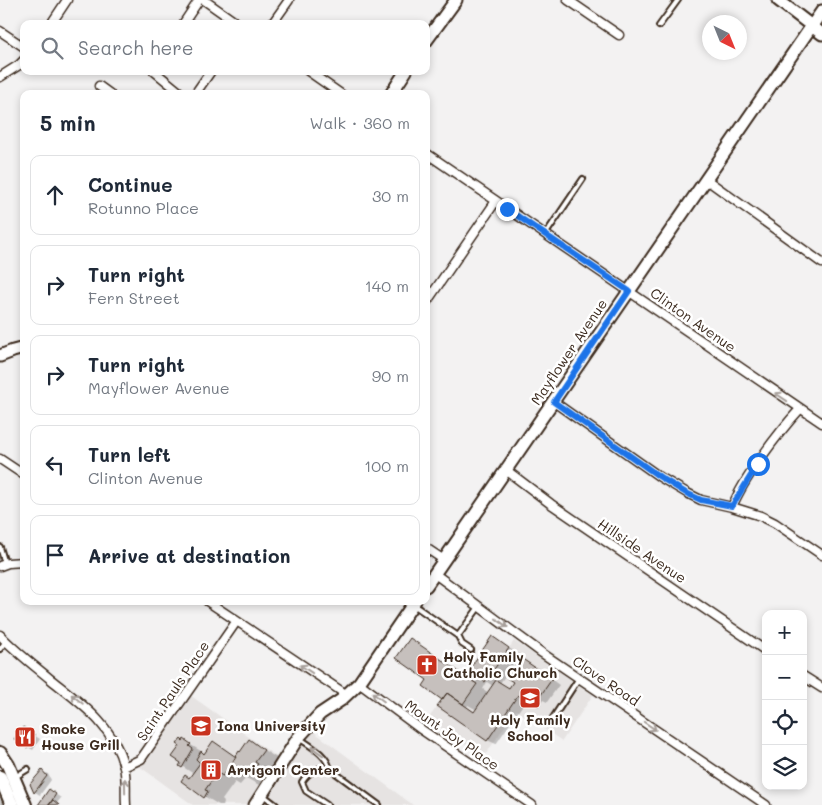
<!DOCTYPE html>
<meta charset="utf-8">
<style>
:root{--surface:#fff;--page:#f6f6f7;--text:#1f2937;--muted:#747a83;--line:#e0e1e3}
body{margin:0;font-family:Mali,sans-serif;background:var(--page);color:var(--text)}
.controls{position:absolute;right:15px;bottom:15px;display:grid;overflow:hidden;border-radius:10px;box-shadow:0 2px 8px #0003}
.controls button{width:45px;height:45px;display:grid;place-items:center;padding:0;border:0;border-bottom:1px solid var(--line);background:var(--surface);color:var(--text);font:25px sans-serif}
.compass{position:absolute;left:702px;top:15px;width:45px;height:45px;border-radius:50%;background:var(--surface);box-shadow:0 2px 8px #0003;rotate:137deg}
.stop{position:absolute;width:15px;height:15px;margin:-11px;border:4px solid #1a73e8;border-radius:50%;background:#fff}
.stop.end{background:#1a73e8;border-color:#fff;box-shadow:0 1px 5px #0008}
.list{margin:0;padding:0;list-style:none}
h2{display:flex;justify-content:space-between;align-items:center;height:65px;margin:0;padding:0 20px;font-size:21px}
h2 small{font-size:16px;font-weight:400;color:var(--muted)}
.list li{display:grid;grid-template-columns:32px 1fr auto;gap:15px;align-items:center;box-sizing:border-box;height:80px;margin:0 10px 10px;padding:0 10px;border:1px solid var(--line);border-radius:10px}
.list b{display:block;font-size:19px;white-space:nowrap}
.list p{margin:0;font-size:16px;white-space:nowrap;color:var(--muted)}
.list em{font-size:16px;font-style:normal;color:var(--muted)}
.icon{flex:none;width:28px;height:28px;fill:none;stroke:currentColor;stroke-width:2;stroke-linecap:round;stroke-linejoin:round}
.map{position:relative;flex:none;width:822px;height:805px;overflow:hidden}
.search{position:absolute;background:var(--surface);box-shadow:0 2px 8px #0003;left:20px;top:20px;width:410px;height:55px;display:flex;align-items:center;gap:12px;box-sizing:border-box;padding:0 18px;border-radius:10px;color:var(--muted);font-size:19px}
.panel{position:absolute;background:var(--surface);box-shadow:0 2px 8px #0003;left:20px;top:90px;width:410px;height:515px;border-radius:10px}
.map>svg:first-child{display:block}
</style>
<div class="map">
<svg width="822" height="805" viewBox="0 0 822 805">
<rect width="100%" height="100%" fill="#f3f2f2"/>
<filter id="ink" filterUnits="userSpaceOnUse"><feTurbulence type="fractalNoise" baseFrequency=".02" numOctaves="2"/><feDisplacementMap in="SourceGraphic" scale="10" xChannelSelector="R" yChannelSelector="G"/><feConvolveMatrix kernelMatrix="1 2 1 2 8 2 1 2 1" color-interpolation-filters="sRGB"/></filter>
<g filter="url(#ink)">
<path fill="#e6e3e2" d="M514,641L593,695L562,741L516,710L484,757L428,719L447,693L463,704L477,685L472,681L476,676L485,682Z
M190,695L277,757L249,805H193L139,766Z
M310,729L413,805H260Z"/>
<path fill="#0003" fill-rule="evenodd" d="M493,638L520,655L500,683L510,689L530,664L559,685L547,702L543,700L538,707L526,700L496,744L487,740L444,700L429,680L410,639L469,679ZM487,682L493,686L489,693L483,689ZM468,705L477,710L475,712L467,707Z
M23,728L40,739L33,750L28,747Z
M184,741L206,754L214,743L236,757L241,753L249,741L280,760L263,785H259L246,778L240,785L235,782L222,800L224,802L223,805H219L204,796L190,779L194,774L180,765L182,763Z
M42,772L48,774L51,780L40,795L35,792L32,785Z
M55,794L61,798L57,803L60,805H40Z
M0,799L5,802L6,805H0Z"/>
<path fill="#c6c0bd" stroke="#3b2a1e" d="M492,636L509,648L485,682L476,676L472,681L477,684L463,704L447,693L442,700L423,686L427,680L396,658L410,638L468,678L471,673L468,671Z
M521,658L552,679L538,699L534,696L529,704L518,695L487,741L437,706L447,693L474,712L496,680L509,688L513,682L507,678Z
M23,727L35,735L27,748L14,739Z
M181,739L183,741L184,739L191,744L189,746L193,749L182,768L179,766L181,763L172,757L180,746L177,744Z
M249,739L264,750L255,762L258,764L251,773L250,772L246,776H240L229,768L239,751L240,752Z
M213,741L236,757L223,776L217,773L205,790L208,791L204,798L181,781L185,775L189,778L200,763L196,759L201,751L204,754Z
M42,770L47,776L34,793L30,784Z
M49,789L56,794L49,805H38Z
M53,800L59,805H49Z"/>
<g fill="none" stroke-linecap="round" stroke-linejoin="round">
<g stroke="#3b2a1e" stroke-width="8">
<path id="lane" d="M659,26L678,0
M545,235L583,179
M0,547L5,564
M415,606L458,636L479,607
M458,636L462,644L471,650
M0,649L6,641
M551,721L579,678
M299,738C312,747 326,754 330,769L379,805
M15,777L28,769
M263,795L276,805
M327,805L306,791L302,782C309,771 317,767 330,769"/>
</g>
<g stroke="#3b2a1e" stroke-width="11">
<path id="street" d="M204,0L238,24
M568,0L619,35
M51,24L67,0
M183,24L199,0
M272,24L289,0
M0,31L24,47
M154,71L182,94
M308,71L341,94
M0,77L19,65L24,60
M99,86L110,94
M195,94L211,71
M426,153L822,423
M707,180L822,263
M426,303L496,201
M554,402L660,477L687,493L701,500L732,507L761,516L775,523L822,555
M0,459L24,475
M506,470L551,504L766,651
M732,507C744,478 778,433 800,409
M426,548L444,560
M0,566L8,563L24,562
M435,574L542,653L766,805
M207,601L347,695
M0,635C15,651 32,664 49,678C79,702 114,725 124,767C127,779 125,792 126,805
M803,676L822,688
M359,683L422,730L532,805
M124,767L141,759L236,622"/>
</g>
<g stroke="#3b2a1e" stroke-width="15">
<path id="secondary" d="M778,0L822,34
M426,41L456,0
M391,94L406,71
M0,356L13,351L24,348
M426,586L822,11
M255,805L298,738L320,714L341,700L359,683L415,601"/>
</g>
<g stroke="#3b2a1e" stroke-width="16">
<path id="primary" d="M0,753L8,765L25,805
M0,777L12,805"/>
</g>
<use href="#lane" stroke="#fff" stroke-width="4"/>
<use href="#street" stroke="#fff" stroke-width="8"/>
<use href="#secondary" stroke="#fff" stroke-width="11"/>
<use href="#primary" stroke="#fff" stroke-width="12"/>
</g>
<defs><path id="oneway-shaft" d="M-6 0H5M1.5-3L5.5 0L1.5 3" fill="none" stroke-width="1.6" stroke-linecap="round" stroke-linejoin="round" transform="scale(1.25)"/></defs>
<g stroke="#a79f9a">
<use href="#oneway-shaft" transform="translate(781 397) rotate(-146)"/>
<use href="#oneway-shaft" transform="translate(502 623) rotate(36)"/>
<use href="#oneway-shaft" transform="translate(306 669) rotate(-146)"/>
<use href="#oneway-shaft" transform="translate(378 697) rotate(-143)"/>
<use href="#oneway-shaft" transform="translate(77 699) rotate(-141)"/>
<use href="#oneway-shaft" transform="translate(650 726) rotate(34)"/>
<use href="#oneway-shaft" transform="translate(317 751) rotate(-144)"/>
<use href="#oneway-shaft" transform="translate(125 786) rotate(-91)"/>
</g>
</g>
<g fill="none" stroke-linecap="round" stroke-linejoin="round" filter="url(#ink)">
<path stroke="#1a73e8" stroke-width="6" d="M507,209L629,291L554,402L660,477L686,493L701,500L732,506L758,464"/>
</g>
<defs>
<g id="church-square" transform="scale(1.125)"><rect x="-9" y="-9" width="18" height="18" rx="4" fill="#c8321e" stroke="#fff"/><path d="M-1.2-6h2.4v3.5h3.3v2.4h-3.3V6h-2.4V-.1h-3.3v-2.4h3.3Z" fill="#fff"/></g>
<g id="school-square" transform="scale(1.125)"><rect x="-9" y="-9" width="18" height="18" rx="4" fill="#c8321e" stroke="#fff"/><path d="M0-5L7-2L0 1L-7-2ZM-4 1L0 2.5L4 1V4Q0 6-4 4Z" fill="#fff"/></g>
<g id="university-square" transform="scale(1.125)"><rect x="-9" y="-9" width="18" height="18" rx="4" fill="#c8321e" stroke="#fff"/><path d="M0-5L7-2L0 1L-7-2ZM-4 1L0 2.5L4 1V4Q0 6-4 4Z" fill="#fff"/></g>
<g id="restaurant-square" transform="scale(1.125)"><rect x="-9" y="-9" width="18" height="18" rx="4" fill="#c8321e" stroke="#fff"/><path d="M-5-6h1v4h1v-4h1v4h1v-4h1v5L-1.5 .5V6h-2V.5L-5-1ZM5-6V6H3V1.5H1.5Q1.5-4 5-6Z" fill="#fff"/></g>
<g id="building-square" transform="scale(1.125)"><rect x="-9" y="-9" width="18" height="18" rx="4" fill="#c8321e" stroke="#fff"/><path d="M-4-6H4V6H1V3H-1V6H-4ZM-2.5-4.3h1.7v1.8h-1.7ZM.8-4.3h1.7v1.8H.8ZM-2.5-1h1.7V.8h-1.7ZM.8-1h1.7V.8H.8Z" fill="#fff"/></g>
</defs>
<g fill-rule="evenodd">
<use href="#church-square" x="427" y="665"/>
<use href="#school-square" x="530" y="698"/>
<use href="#university-square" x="201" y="726"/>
<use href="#restaurant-square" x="25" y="737"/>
<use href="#building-square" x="211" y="770"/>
</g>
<g text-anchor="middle" stroke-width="5" stroke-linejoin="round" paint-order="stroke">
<g font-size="14" fill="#3b2a1e" stroke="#fff">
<text transform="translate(693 320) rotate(35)" y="5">Clinton Avenue</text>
<text transform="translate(569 352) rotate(-56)" y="5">Mayflower Avenue</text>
<text transform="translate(642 551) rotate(34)" y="5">Hillside Avenue</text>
<text transform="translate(606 681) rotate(34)" y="5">Clove Road</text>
<text transform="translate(173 691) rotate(-56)" y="5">Saint Pauls Place</text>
<text transform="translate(452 735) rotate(35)" y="5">Mount Joy Place</text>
</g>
<g font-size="14" font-weight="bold" fill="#3b2a1e" stroke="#fff" text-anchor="start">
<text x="443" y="662">Holy Family<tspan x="443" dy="16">Catholic Church</tspan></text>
<text x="530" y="725" text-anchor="middle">Holy Family<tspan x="530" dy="16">School</tspan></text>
<text x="217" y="731">Iona University</text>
<text x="41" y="734">Smoke<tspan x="41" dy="16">House Grill</tspan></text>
<text x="227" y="775">Arrigoni Center</text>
</g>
</g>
</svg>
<div class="controls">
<button>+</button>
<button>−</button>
<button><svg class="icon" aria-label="locate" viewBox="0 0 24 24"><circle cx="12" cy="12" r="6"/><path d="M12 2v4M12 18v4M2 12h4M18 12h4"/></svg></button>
<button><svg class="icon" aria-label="layers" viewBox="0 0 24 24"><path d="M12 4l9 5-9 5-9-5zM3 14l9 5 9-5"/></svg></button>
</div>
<svg class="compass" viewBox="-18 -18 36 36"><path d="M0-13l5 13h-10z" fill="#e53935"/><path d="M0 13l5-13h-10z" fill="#747a83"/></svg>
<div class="stop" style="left:758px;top:464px"></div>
<div class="stop end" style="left:507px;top:209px"></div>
<div class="search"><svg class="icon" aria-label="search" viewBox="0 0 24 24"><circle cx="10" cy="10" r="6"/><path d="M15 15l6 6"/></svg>Search here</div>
<section class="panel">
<h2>5 min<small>Walk · 360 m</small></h2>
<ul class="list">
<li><svg class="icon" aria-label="ahead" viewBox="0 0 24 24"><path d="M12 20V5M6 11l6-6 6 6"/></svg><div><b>Continue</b><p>Rotunno Place</p></div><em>30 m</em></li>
<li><svg class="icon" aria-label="right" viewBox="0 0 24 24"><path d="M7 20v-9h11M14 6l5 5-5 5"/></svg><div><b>Turn right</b><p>Fern Street</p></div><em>140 m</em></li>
<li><svg class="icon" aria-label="right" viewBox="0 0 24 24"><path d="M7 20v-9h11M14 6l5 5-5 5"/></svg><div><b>Turn right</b><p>Mayflower Avenue</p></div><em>90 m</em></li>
<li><svg class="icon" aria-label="left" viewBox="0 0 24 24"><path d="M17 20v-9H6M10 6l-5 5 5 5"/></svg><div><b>Turn left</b><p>Clinton Avenue</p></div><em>100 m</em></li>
<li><svg class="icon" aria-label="arrive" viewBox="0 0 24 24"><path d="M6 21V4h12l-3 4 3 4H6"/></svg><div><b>Arrive at destination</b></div></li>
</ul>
</section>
</div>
